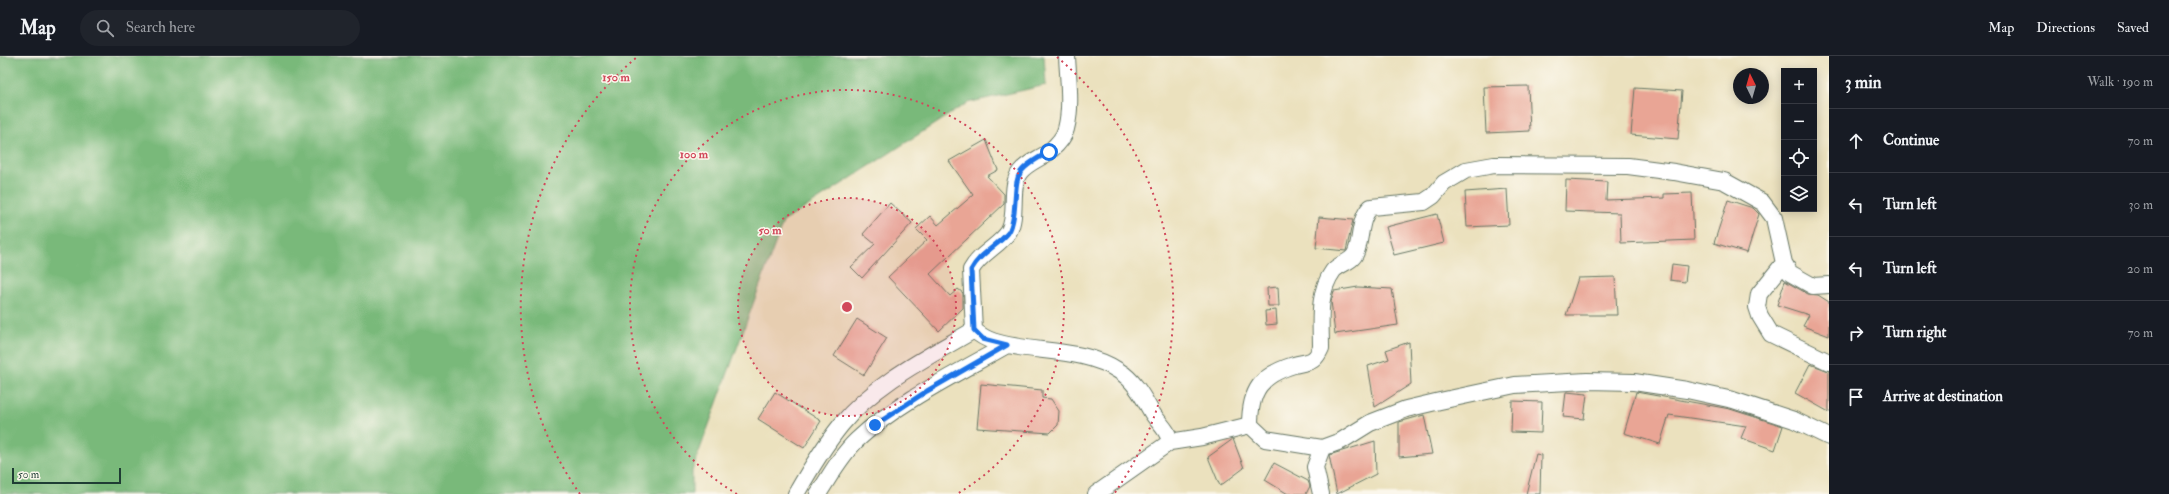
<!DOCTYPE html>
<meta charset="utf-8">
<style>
:root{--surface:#171b24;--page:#20242c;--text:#f1f3f6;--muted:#9ea1a6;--line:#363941}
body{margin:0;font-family:"IM FELL Double Pica",serif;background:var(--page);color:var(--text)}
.controls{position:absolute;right:12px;top:12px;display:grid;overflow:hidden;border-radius:0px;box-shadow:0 2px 10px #0003}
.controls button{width:36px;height:36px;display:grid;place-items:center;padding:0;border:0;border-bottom:1px solid var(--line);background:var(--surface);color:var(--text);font:20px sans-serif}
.compass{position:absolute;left:1733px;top:12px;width:36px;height:36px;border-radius:50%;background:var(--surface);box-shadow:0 2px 10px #0003;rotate:355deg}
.scale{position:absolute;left:12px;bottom:10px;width:109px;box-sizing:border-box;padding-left:4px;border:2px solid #1f3d34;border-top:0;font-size:11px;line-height:14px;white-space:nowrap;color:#1f3d34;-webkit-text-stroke:3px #fbf7ec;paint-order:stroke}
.stop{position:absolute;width:12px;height:12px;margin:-9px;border:3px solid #1a73e8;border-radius:50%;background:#fff}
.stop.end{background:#1a73e8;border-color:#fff;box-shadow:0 1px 4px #0008}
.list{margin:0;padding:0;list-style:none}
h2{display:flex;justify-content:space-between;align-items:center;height:52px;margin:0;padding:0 16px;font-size:17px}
h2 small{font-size:13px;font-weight:400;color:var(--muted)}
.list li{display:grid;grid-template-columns:26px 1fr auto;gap:12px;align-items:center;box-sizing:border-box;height:64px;padding:0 16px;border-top:1px solid var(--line)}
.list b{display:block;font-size:15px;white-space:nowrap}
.list em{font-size:13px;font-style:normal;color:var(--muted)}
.icon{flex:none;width:22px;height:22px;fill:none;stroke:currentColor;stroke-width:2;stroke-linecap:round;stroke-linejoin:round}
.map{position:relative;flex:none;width:1829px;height:438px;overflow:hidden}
header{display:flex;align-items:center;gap:24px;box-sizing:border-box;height:56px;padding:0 20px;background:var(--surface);border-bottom:1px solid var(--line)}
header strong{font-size:19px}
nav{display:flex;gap:22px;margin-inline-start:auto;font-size:14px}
.search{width:280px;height:36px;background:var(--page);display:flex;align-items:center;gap:10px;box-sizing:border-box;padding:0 14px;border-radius:22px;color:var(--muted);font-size:15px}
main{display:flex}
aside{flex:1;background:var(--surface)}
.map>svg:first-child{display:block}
</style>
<header>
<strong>Map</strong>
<div class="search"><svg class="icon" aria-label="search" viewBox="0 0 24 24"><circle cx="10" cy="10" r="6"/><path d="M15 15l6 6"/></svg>Search here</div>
<nav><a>Map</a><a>Directions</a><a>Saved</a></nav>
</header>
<main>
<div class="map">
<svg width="1829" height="438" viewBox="0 0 1829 438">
<rect width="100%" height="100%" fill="#fbf7ec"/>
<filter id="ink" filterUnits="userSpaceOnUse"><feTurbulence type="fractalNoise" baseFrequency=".025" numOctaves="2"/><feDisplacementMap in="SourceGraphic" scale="8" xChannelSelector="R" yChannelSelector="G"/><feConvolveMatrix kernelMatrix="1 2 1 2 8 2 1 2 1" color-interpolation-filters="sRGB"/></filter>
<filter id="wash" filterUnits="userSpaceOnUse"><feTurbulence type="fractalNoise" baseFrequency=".012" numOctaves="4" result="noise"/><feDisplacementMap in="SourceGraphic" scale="16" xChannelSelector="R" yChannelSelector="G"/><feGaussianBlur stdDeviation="0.9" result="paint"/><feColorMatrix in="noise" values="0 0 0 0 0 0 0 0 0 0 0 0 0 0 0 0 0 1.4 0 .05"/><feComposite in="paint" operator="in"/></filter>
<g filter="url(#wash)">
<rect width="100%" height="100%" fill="#ebe1be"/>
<path fill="#79b97a" stroke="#4c7b57" d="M0,0H1044L1046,29L967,47L783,166L692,415V438H0Z"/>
<g id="blocks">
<path fill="#e9a595" d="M1528,30L1530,75L1486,77L1484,31Z
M1635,32L1682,35L1678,83L1631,79Z
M986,84L998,114L987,120L1004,138V148L930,218L950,240L958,233L963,237V252L939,275L888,221L927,184L916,173L930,160L938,169L973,139L949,105Z
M1566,124L1607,126L1606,144L1664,142V138L1692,137L1694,184L1621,187L1620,157L1565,155Z
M1507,133L1509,169L1467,171L1465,136Z
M1728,144L1753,152L1759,158L1747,197L1714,187Z
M890,147L912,167L862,222L851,211L875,188L863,178Z
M1437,158L1444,187L1394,199L1386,171Z
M1319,161L1353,164L1346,195L1316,192Z
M1672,208L1687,210L1685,226L1670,224Z
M1615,221L1617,259H1566L1578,222Z
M1785,225L1808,238L1818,239L1829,246V280L1803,270L1809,259L1777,249Z
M1278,231L1279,250H1268L1267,232Z
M1358,231L1392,233L1398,269L1335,278L1331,245L1334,235Z
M1276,254L1277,268L1266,269L1265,255Z
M857,263L887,282L864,319L834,300Z
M1409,286L1411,328L1375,351L1368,310L1389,303L1386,294Z
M1810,308L1829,315V356L1795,337Z
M981,328L1042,334V342L1051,343L1059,355L1058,369L1050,377L977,372Z
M775,336L821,365L804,392L758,363Z
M1566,336L1587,338L1584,363L1563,361Z
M1636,336L1730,353L1783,370L1775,394L1741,382L1746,370L1669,359L1660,388L1624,377Z
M1512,345L1542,346L1541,377L1511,376Z
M1424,359L1432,398L1399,401V366Z
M1233,383L1244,412L1220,430L1208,401Z
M1375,385L1376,418L1337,438L1329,399Z
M1536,398L1541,399L1540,438H1526Z
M1274,407L1308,425L1310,430L1306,438H1288L1265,424Z"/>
</g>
</g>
<g filter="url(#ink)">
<use href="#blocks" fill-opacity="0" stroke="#667664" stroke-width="1"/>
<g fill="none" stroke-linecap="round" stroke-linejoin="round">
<g stroke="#667664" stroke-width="18">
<path id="street" d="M1067,0C1068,23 1072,51 1066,73C1064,82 1057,89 1050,95C1040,103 1028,106 1020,116C1009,130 1018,158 1009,175C1001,189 980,197 971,214L974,274C987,286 1002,288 1019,291C1051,296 1091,296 1119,315C1134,324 1143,341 1151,355C1157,366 1169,374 1170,386L1202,381L1250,369L1265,383L1322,392
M1784,207L1759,238L1757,251L1760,260L1771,278L1829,306
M1250,369C1250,334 1261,319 1294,309C1309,305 1314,308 1321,292C1321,266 1317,237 1333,215C1339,207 1352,207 1356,196C1362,181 1359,162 1371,151L1424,146L1433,140L1444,127L1466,114L1494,109L1628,110L1674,116L1724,125L1762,146L1774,162L1784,207L1790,217L1813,230L1829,229
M796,438C809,415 824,390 841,369C875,327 928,301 974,274
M818,438C830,420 841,399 857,384C896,347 960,316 1007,289
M1096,438L1170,386
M1321,438L1315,411L1322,392L1341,385L1370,367L1406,353L1440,345L1515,329L1587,325L1634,326L1687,334L1733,344L1794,364L1829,381"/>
</g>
<use href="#street" stroke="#fff" stroke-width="16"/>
</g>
</g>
<g fill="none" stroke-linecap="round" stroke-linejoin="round" filter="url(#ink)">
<path stroke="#1a73e8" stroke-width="5" d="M875,369L927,335L1007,289L983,283L974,274L971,214C979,198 996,191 1008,177C1012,172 1013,164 1014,157C1018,119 1011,116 1049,96"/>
</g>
<circle cx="847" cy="251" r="109" fill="#d1495b" fill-opacity=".12"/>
<g fill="none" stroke="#d1495b" stroke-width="2" stroke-dasharray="2 4">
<circle cx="847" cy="251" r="109"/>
<path d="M737 438A217 217 0 1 1 957 438"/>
<path d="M580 438A326 326 0 0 1 637 1M1057 1A326 326 0 0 1 1114 438"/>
</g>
<circle cx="847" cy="251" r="6" fill="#d1495b" stroke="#fbf7ec" stroke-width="2"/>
<g font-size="12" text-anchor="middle" font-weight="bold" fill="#d1495b" stroke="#fbf7ec" stroke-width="3" stroke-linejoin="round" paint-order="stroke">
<text x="616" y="25">150 m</text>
<text x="694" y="102">100 m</text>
<text x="770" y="178">50 m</text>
</g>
</svg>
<div class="controls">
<button>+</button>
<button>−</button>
<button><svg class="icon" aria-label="locate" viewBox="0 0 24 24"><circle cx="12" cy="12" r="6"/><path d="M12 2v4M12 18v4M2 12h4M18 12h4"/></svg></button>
<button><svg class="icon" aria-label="layers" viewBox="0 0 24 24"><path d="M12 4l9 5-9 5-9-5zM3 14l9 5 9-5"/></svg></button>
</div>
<svg class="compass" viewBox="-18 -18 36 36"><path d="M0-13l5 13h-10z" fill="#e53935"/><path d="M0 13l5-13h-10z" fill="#9ea1a6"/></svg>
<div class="scale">50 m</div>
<div class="stop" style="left:1049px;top:96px"></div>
<div class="stop end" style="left:875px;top:369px"></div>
</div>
<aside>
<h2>3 min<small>Walk · 190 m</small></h2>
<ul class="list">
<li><svg class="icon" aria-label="ahead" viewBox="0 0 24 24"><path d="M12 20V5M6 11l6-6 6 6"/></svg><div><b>Continue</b></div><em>70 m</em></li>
<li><svg class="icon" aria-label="left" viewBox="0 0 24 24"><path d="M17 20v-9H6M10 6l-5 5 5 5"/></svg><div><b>Turn left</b></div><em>30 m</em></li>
<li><svg class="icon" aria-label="left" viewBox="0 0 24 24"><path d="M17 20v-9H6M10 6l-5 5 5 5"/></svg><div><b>Turn left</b></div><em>20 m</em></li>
<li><svg class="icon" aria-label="right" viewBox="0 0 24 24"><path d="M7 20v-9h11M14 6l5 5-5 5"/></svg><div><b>Turn right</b></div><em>70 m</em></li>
<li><svg class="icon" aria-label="arrive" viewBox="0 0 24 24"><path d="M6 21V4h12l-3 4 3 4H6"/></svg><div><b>Arrive at destination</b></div></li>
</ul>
</aside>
</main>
